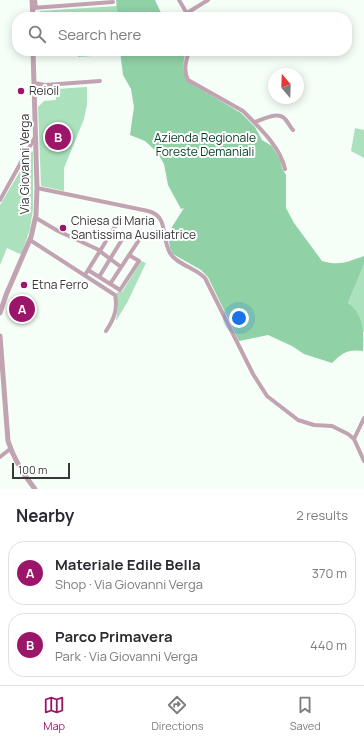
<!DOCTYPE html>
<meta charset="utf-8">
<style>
:root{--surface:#fff;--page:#f2f2f3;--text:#2b2b33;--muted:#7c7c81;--line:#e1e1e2;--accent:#9b1669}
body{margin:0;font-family:Manrope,sans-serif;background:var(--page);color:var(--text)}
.compass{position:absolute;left:268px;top:68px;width:36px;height:36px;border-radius:50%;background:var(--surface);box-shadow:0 2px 10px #0003;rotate:341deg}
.scale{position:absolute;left:12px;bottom:10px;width:58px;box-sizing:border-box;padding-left:4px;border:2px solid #363937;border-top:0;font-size:11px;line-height:14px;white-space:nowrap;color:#363937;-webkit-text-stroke:3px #fff;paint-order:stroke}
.you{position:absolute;left:239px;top:318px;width:14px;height:14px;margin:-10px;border:3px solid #fff;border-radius:50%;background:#1a73e8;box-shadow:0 0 0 6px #1a73e833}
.badge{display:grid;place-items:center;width:26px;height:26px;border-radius:50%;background:var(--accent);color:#fff;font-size:13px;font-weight:700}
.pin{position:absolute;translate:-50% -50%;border:2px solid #fff;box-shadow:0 1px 4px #0006}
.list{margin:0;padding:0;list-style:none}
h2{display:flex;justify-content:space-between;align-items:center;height:52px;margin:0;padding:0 16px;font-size:17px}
h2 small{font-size:13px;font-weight:400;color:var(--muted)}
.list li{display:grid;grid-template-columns:26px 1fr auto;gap:12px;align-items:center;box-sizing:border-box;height:64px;margin:0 8px 8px;padding:0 8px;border:1px solid var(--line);border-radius:16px}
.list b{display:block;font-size:15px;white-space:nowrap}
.list p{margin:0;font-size:13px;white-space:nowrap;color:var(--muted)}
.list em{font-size:13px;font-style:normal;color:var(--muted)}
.icon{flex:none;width:22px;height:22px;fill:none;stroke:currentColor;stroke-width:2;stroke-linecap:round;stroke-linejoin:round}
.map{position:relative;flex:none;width:364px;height:489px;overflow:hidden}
.search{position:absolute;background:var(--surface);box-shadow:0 2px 10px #0003;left:12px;right:12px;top:12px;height:44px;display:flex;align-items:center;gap:10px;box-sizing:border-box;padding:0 14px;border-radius:16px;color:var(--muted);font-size:15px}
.sheet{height:196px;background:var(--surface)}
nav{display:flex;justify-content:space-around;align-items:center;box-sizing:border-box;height:56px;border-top:1px solid var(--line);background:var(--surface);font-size:11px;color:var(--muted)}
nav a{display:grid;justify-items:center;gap:2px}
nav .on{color:var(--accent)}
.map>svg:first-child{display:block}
</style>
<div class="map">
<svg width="364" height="489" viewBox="0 0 364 489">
<rect width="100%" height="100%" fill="#f5fef7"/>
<path fill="#abe1bd" d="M117,6L118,17H40V11Z
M78,51H120V54L78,57Z
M87,87V104L84,119L64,168V191L41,186L38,107L44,101L56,100V89Z
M355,128L364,130V158L351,151Z
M32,151L33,152V209L30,229L22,253L20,254L7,248L0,265V205Z
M141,261L146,263L128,301L116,321L118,306L116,294L119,291L122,292Z
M364,264V352V333L348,303Z"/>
<path fill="#90d1a6" d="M116,0H155L163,17H118Z
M120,51H186C183,62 182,71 187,81L241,113L255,127L262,140L272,146L281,161L282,168L286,175V208L294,223L322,261C340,266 347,262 364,256V264L348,303C364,315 364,333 363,351C348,349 343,352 332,363L304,354L292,346L268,335L239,341L208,277L201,270L173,254L170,248L168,235L170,234V230L184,208L181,209L168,185L164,164L157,152L145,141L130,135L134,107L131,89L123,75Z"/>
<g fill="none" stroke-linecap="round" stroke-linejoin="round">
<path stroke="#c2a3b1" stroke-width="4" d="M35,0L36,8
M179,0L189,17
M32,8L113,2
M187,13L208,0
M189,51C186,61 183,70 188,80L243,111L248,116C262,130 281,149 285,169
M34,83L45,85L100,81
M255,122C264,119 278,111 285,119C288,122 290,127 293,130
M37,188L148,211C169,216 161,238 170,253C176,264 196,268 205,278L253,374L267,396L298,420L314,425L332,426L348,434L354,439L364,461
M0,200L35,137
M36,218L58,231L97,249L121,267
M30,240L115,295C118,309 114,319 106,331
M88,270L120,290L139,261L129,255
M85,275L116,225
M99,277L126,233
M110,284L139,240
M354,439L364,418
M0,457L10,449"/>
<path stroke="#c2a3b1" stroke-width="5" d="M32,0L33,17
M0,313L6,295L31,237L36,215L37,188L33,51
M0,336L8,441C14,460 23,474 35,489"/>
</g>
<g fill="#9b1669" stroke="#fff" stroke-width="1.5">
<circle cx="21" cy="91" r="4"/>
<circle cx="63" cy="228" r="4"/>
<circle cx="24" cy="285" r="4"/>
</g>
<g text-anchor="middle" stroke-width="4" stroke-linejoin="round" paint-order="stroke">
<g font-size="12" fill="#363937" stroke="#fff" text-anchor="start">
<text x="29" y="95">Reioil</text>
<text x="71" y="225">Chiesa di Maria<tspan x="71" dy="14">Santissima Ausiliatrice</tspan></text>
<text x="32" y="289">Etna Ferro</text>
</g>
<g font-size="12" fill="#053b20" stroke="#fff">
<text x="205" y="142">Azienda Regionale<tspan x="205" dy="14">Foreste Demaniali</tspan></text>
</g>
<g font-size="12" fill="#363937" stroke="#fff">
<text transform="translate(25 164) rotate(-90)" y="4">Via Giovanni Verga</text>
</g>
</g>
</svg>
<svg class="compass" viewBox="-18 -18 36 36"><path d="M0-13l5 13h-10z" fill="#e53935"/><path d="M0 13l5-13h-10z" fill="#7c7c81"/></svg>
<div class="scale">100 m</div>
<div class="you"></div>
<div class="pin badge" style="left:22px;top:309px">A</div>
<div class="pin badge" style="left:58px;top:137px">B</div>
<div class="search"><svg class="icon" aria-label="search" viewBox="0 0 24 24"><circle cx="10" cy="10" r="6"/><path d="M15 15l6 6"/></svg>Search here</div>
</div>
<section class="sheet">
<h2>Nearby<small>2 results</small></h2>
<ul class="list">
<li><span class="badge">A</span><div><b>Materiale Edile Bella</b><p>Shop · Via Giovanni Verga</p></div><em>370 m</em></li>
<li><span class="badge">B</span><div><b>Parco Primavera</b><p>Park · Via Giovanni Verga</p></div><em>440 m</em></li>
</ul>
</section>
<nav>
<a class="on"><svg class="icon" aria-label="map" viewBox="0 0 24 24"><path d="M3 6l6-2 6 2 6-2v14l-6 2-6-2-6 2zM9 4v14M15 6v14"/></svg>Map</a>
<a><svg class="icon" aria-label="directions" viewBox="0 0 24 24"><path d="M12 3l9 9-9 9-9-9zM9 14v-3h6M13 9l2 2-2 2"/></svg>Directions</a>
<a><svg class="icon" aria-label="saved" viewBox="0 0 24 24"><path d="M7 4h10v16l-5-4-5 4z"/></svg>Saved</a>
</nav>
